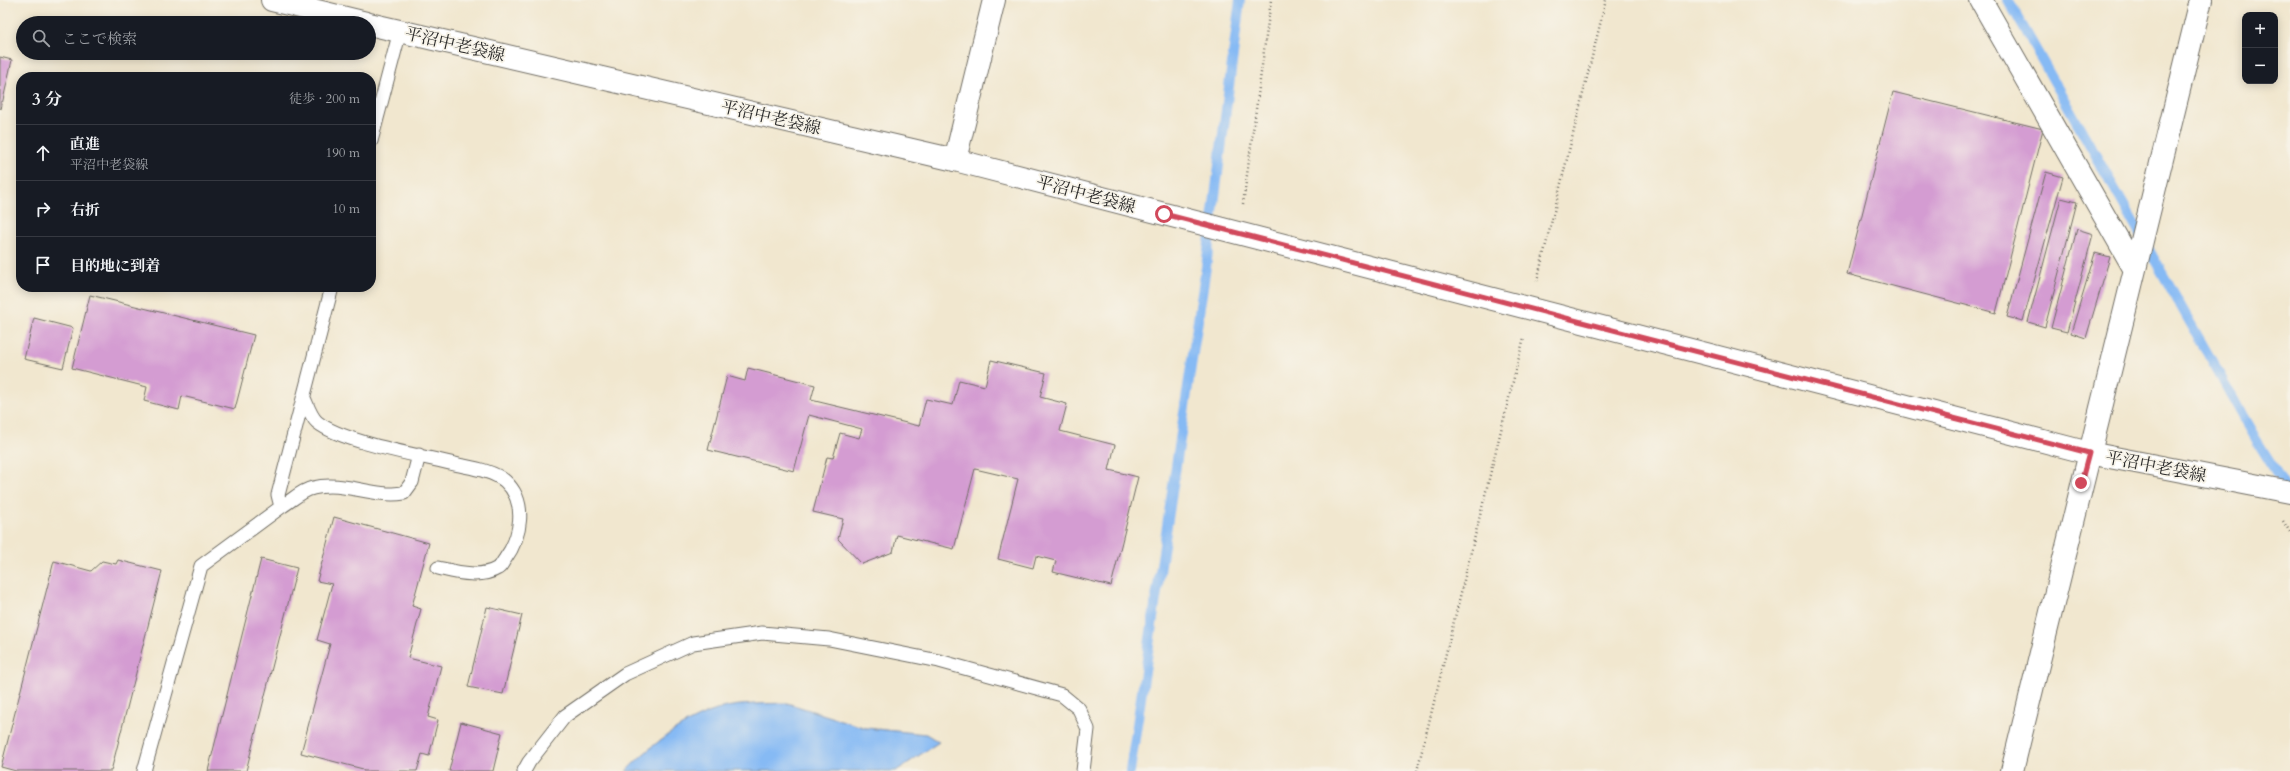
<!DOCTYPE html>
<html lang="ja">
<meta charset="utf-8">
<style>
:root{--surface:#171b24;--page:#242831;--text:#f1f3f6;--muted:#9ea1a6;--line:#363941}
body{margin:0;font-family:Cardo,"Noto Serif JP",serif;background:var(--page);color:var(--text)}
.controls{position:absolute;right:12px;top:12px;display:grid;overflow:hidden;border-radius:8px;box-shadow:0 2px 10px #0003}
.controls button{width:36px;height:36px;display:grid;place-items:center;padding:0;border:0;border-bottom:1px solid var(--line);background:var(--surface);color:var(--text);font:20px sans-serif}
.stop{position:absolute;width:12px;height:12px;margin:-9px;border:3px solid #d1495b;border-radius:50%;background:#fff}
.stop.end{background:#d1495b;border-color:#fff;box-shadow:0 1px 4px #0008}
.list{margin:0;padding:0;list-style:none}
h2{display:flex;justify-content:space-between;align-items:center;height:52px;margin:0;padding:0 16px;font-size:17px}
h2 small{font-size:13px;font-weight:400;color:var(--muted)}
.list li{display:grid;grid-template-columns:26px 1fr auto;gap:12px;align-items:center;box-sizing:border-box;height:56px;padding:0 16px;border-top:1px solid var(--line)}
.list b{display:block;font-size:15px;white-space:nowrap}
.list p{margin:0;font-size:13px;white-space:nowrap;color:var(--muted)}
.list em{font-size:13px;font-style:normal;color:var(--muted)}
.icon{flex:none;width:22px;height:22px;fill:none;stroke:currentColor;stroke-width:2;stroke-linecap:round;stroke-linejoin:round}
.map{position:relative;flex:none;width:2290px;height:771px;overflow:hidden}
.search{position:absolute;background:var(--surface);box-shadow:0 2px 10px #0003;left:16px;top:16px;width:360px;height:44px;display:flex;align-items:center;gap:10px;box-sizing:border-box;padding:0 14px;border-radius:22px;color:var(--muted);font-size:15px}
.panel{position:absolute;background:var(--surface);box-shadow:0 2px 10px #0003;left:16px;top:72px;width:360px;height:220px;border-radius:16px}
.map>svg:first-child{display:block}
</style>
<div class="map">
<svg width="2290" height="771" viewBox="0 0 2290 771">
<rect width="100%" height="100%" fill="#f7f3e8"/>
<filter id="ink" filterUnits="userSpaceOnUse"><feTurbulence type="fractalNoise" baseFrequency=".025" numOctaves="2"/><feDisplacementMap in="SourceGraphic" scale="8" xChannelSelector="R" yChannelSelector="G"/><feConvolveMatrix kernelMatrix="1 2 1 2 8 2 1 2 1" color-interpolation-filters="sRGB"/></filter>
<filter id="wash" filterUnits="userSpaceOnUse"><feTurbulence type="fractalNoise" baseFrequency=".012" numOctaves="4" result="noise"/><feDisplacementMap in="SourceGraphic" scale="16" xChannelSelector="R" yChannelSelector="G"/><feGaussianBlur stdDeviation="0.9" result="paint"/><feColorMatrix in="noise" values="0 0 0 0 0 0 0 0 0 0 0 0 0 0 0 0 0 1.4 0 .05"/><feComposite in="paint" operator="in"/></filter>
<g filter="url(#wash)">
<rect width="100%" height="100%" fill="#f1e7cf"/>
<path fill="#86baf4" stroke="#587290" d="M787,703L866,728L926,734L939,742L896,771H626C653,743 685,719 723,708C741,703 768,704 787,703Z"/>
<g fill="none" stroke-linecap="round" stroke-linejoin="round">
<path stroke="#86baf4" stroke-width="10" d="M2008,0L2257,441L2288,491
M1130,771L1206,267L1240,0"/>
</g>
<g id="blocks">
<path fill="#d49cd2" d="M0,57L12,60L1,109L0,108Z
M1893,92L2043,129L1996,313L1847,274Z
M2046,172L2063,177L2023,321L2007,317Z
M2061,198L2077,202L2045,327L2028,322Z
M2077,229L2093,234L2067,332L2051,328Z
M2095,253L2110,257L2086,338L2071,333Z
M90,295L254,335L235,409L182,396L179,410L144,401L147,387L72,368Z
M34,318L73,328L63,368L24,359Z
M991,360L1046,373L1040,397L1067,404L1060,431L1115,445L1109,470L1138,477L1111,586L1053,572L1056,561L1036,556L1033,568L998,559L1018,479L975,469L954,549L897,535L893,552L862,564L838,539L843,519L813,512L827,457L833,458L840,433L859,438L862,429L809,415L794,471L708,450L727,376L745,381L748,368L815,385L811,400L919,426L926,399L953,405L959,380L985,386Z
M334,517L429,543L412,606L421,609L408,658L441,666L428,717L438,720L429,756L422,754L417,771H363V769L301,753L330,644L317,640L332,584L317,581Z
M261,559L297,568L246,771H208Z
M118,560L162,571L111,771H16L1,767L54,561L91,571L102,561L116,564Z
M487,607L522,615L503,694L468,687Z
M461,722L502,733L493,771H449Z"/>
</g>
</g>
<g filter="url(#ink)">
<use href="#blocks" fill-opacity="0" stroke="#706d64" stroke-width="1"/>
<g fill="none" stroke-linecap="round" stroke-linejoin="round">
<g stroke="#706d64" stroke-width="15">
<path id="lane" d="M371,141L400,31
M304,398C307,405 311,417 317,422C343,443 424,456 459,465C473,468 493,471 505,481C528,502 521,537 505,559C503,561 501,567 498,568C480,579 456,572 438,568
M281,507C291,501 302,490 313,488C343,480 373,498 404,493L412,482L419,455
M144,771L201,566L281,507L278,495L332,287
M524,771L529,762L565,716L625,674L693,643L762,633L829,639L939,661L1062,695L1079,709L1088,729L1083,771"/>
</g>
<g stroke="#706d64" stroke-width="24">
<path id="street" d="M1981,0L2134,268
M955,160L994,0
M2012,771L2201,0"/>
</g>
<g stroke="#706d64" stroke-width="24">
<path id="secondary" d="M272,0L366,23
M369,24L955,160L2089,453L2290,492"/>
</g>
<path stroke="#706d64" stroke-width="2.5" stroke-dasharray="1 3" stroke-linecap="butt" d="M1243,204L1271,0
M1537,281L1606,0
M2283,521L2290,532
M1417,771L1524,337"/>
<use href="#lane" stroke="#fff" stroke-width="13"/>
<use href="#street" stroke="#fff" stroke-width="22"/>
<use href="#secondary" stroke="#fff" stroke-width="22"/>
</g>
</g>
<g fill="none" stroke-linecap="round" stroke-linejoin="round" filter="url(#ink)">
<path stroke="#d1495b" stroke-width="5" d="M1164,214L2089,453L2081,483"/>
</g>
<g text-anchor="middle" stroke-width="3.5" stroke-linejoin="round" paint-order="stroke">
<g font-size="17" fill="#2b2b2b" stroke="#f7f3e8">
<text transform="translate(455 44) rotate(13)" y="6">平沼中老袋線</text>
<text transform="translate(771 117) rotate(13)" y="6">平沼中老袋線</text>
<text transform="translate(1086 194) rotate(15)" y="6">平沼中老袋線</text>
<text transform="translate(2156 466) rotate(11)" y="6">平沼中老袋線</text>
</g>
</g>
</svg>
<div class="controls">
<button>+</button>
<button>−</button>
</div>
<div class="stop" style="left:1164px;top:214px"></div>
<div class="stop end" style="left:2081px;top:483px"></div>
<div class="search"><svg class="icon" aria-label="search" viewBox="0 0 24 24"><circle cx="10" cy="10" r="6"/><path d="M15 15l6 6"/></svg>ここで検索</div>
<section class="panel">
<h2>3 分<small>徒歩 · 200 m</small></h2>
<ul class="list">
<li><svg class="icon" aria-label="ahead" viewBox="0 0 24 24"><path d="M12 20V5M6 11l6-6 6 6"/></svg><div><b>直進</b><p>平沼中老袋線</p></div><em>190 m</em></li>
<li><svg class="icon" aria-label="right" viewBox="0 0 24 24"><path d="M7 20v-9h11M14 6l5 5-5 5"/></svg><div><b>右折</b></div><em>10 m</em></li>
<li><svg class="icon" aria-label="arrive" viewBox="0 0 24 24"><path d="M6 21V4h12l-3 4 3 4H6"/></svg><div><b>目的地に到着</b></div></li>
</ul>
</section>
</div>
